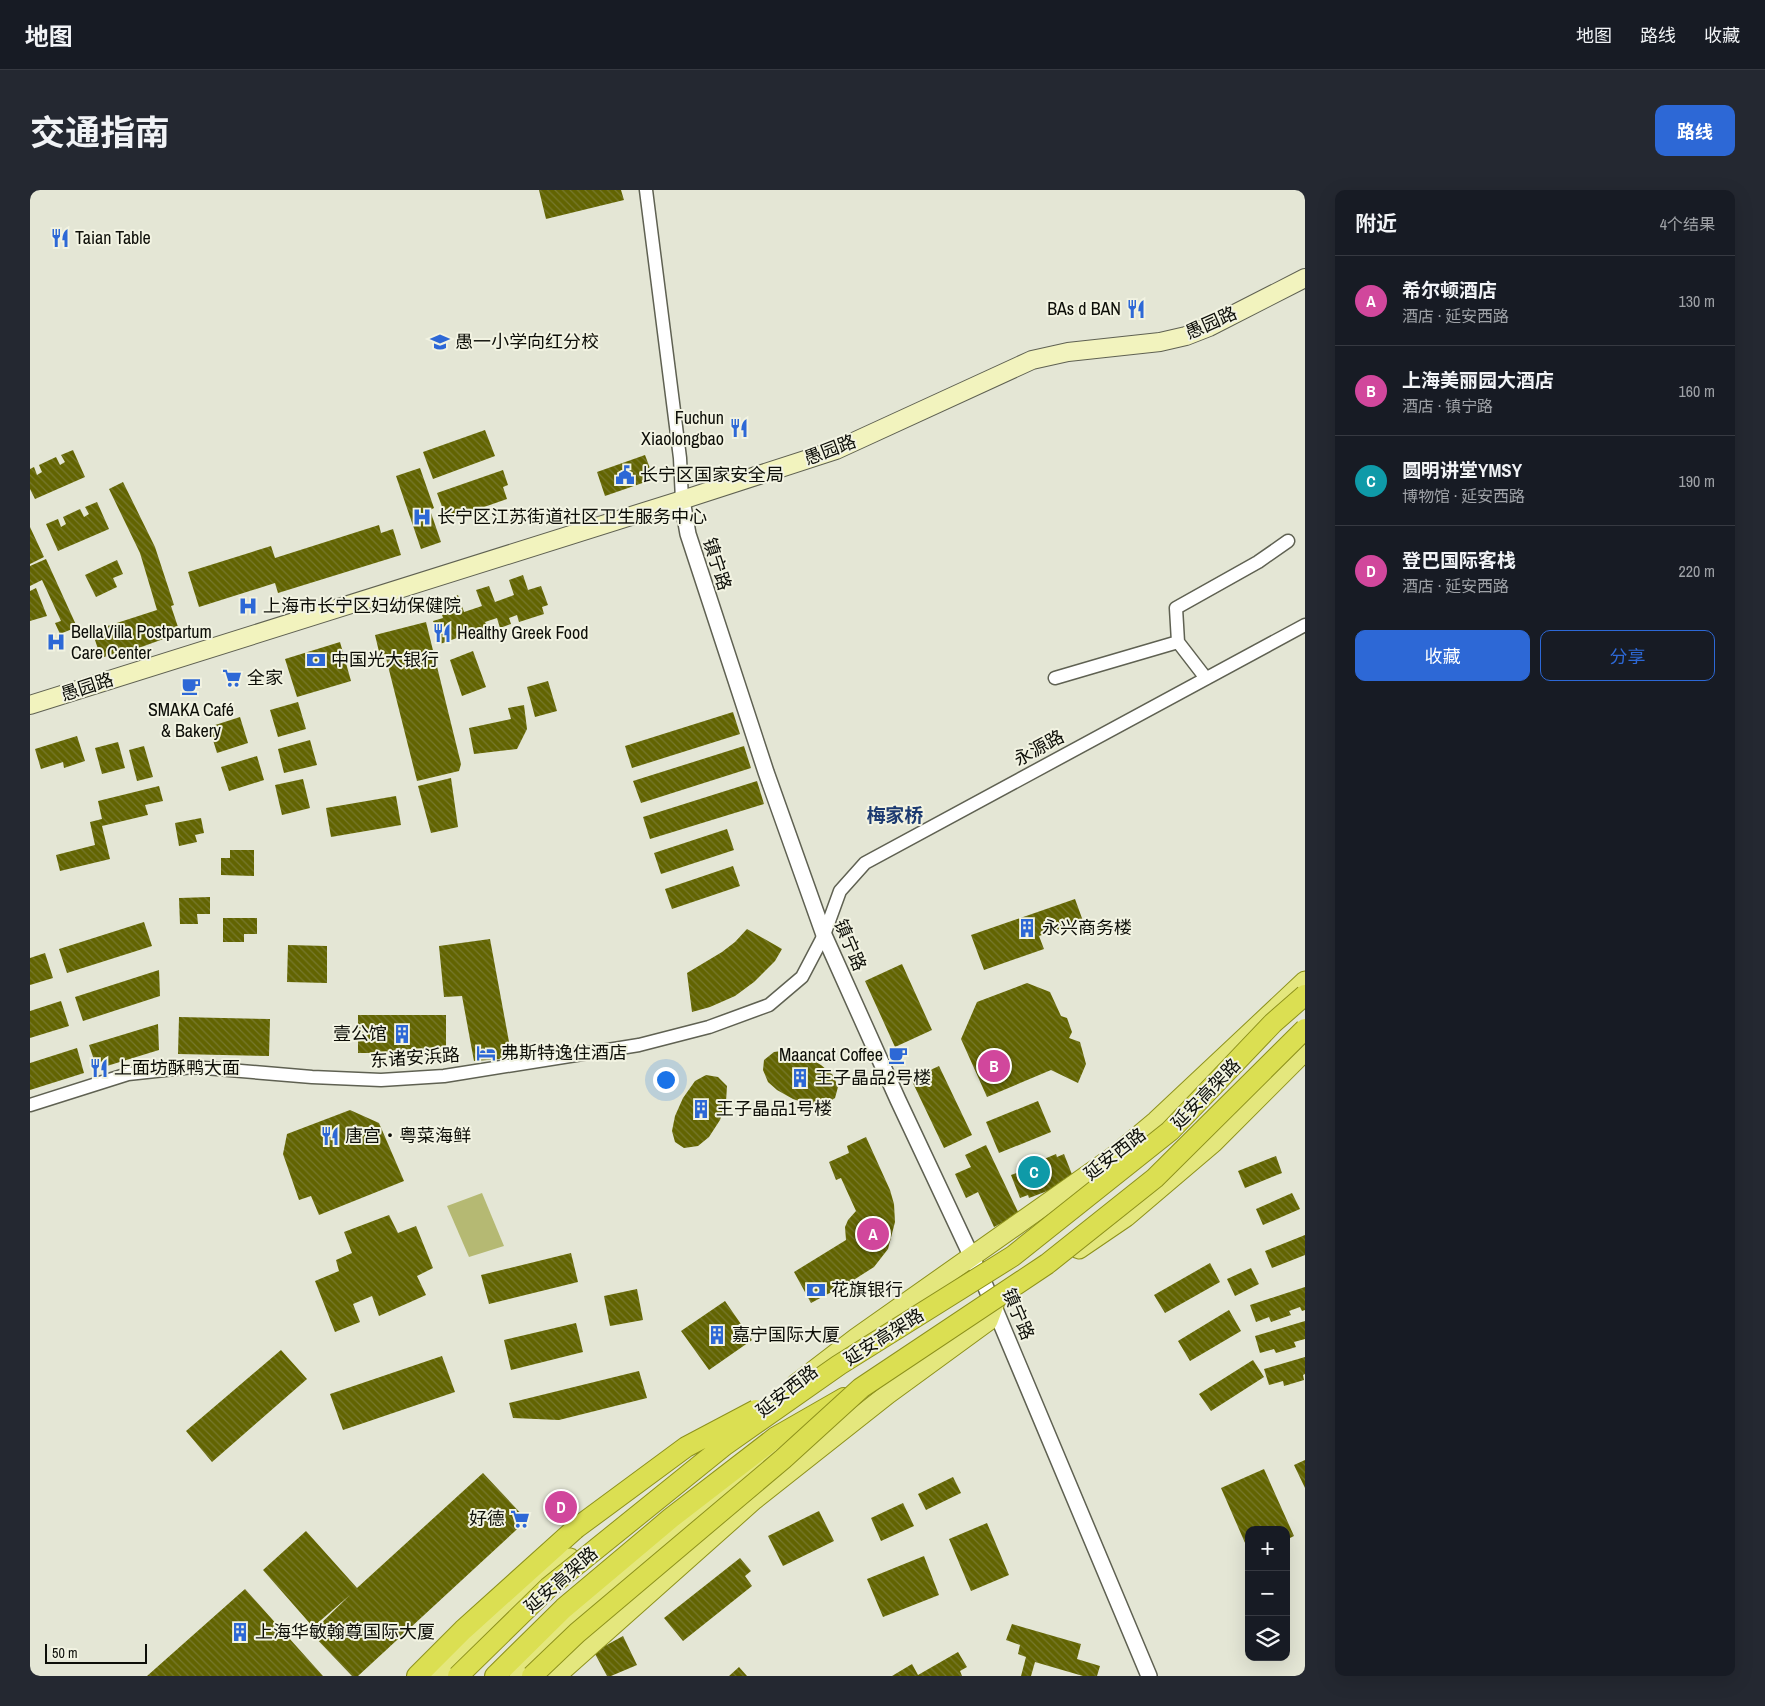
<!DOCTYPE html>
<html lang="zh">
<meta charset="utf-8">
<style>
:root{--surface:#171b24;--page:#242831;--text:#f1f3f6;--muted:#9ea1a6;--line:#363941;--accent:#2d68d6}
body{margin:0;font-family:"Archivo Narrow","Noto Sans SC",sans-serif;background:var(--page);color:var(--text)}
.controls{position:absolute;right:15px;bottom:15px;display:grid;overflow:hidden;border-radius:10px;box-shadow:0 5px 20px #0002}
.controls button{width:45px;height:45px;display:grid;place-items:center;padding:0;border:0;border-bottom:1px solid var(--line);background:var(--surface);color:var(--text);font:25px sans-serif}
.scale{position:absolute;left:15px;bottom:12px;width:102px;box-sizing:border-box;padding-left:5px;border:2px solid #0d0e08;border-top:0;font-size:14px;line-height:18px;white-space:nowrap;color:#0d0e08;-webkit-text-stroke:4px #f2f3e2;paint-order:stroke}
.you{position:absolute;left:635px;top:889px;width:18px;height:18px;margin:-12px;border:4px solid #fff;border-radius:50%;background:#1a73e8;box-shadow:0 0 0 8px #1a73e833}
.badge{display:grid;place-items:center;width:32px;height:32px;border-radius:50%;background:var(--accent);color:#fff;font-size:16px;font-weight:700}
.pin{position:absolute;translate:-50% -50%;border:2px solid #fff;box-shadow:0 1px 5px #0006}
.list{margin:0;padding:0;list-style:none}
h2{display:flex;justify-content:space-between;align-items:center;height:65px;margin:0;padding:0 20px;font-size:21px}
h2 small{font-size:16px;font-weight:400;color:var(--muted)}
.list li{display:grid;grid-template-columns:32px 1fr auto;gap:15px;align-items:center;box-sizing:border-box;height:90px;padding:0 20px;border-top:1px solid var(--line)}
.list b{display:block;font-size:19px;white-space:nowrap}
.list p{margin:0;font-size:16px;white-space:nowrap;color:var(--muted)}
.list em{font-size:16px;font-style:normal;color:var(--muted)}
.actions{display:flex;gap:10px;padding:15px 20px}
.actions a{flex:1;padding:11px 0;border:1px solid var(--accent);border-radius:10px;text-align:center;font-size:18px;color:var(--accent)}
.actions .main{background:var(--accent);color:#fff}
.icon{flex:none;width:28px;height:28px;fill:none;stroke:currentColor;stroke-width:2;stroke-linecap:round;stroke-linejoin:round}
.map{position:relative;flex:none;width:1275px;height:1486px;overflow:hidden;border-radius:10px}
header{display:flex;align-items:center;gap:30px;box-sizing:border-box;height:70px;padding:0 25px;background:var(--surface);border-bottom:1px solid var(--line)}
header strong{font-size:24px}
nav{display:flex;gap:28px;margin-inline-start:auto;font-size:18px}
.intro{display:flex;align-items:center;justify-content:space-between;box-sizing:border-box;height:120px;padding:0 30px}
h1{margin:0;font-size:35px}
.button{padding:12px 22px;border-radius:10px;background:var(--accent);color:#fff;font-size:18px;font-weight:700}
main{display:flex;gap:30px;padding:0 30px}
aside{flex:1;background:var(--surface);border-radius:10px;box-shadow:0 5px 20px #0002}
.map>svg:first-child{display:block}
</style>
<header>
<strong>地图</strong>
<nav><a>地图</a><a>路线</a><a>收藏</a></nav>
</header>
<div class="intro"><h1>交通指南</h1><a class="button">路线</a></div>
<main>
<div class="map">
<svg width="1275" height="1486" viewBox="0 0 1275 1486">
<defs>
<pattern id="building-back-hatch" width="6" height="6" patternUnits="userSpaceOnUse" patternTransform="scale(1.25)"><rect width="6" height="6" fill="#626401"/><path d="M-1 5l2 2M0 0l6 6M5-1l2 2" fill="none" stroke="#77792e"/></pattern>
</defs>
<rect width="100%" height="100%" fill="#e4e6d5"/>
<path fill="#b5b973" d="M452,1003L474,1056L439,1067L417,1016Z"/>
<path fill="url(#building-back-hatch)" d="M509,0H591L594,10L516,29Z
M455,240L465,266L403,289L393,262Z
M43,260L55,287L5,309L0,299V279L4,277L7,285L12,282L9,275L26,267L30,275L35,272L31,265Z
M615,265L624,289L575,306L567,282Z
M390,278L404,318L400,320L411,352L391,359L366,286Z
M473,280L478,295L473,297L477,309L417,330L407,303Z
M93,292L125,357L144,415L141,416L150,443L103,460L102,458L71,468L62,441L127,420L110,363L79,299Z
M67,312L79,339L28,361L16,334L28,329L31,337L36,334L33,327L50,319L54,327L59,324L55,317Z
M349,335L351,343L363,339L371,365L248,403L245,393L169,417L158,382L241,356L245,368Z
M0,337L14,367L0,374Z
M16,369L47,437L30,444L25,433L31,431L12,390L0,396V376Z
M87,370L93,384L83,388L87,397L66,407L55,385Z
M493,385L498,400L511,396L518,415L512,417L514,424L489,432L487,425L479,428L481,434L470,438L467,428L455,432L459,441L443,447L441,443L410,454L403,431L413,428L408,412L428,405L434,422L452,416L446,400L459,396L465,412L484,405L479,390Z
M6,398L17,426L0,431V401Z
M396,432L431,574L429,581L387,591L355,464L350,466L345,445Z
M310,452L321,491L267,507L255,469Z
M443,461L456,497L432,506L420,470Z
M518,491L527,521L505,527L497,497Z
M268,512L276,539L248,547L240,520Z
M494,515L497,539L487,559L444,564L439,538L481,529L478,518Z
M703,522L710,544L602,578L595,556Z
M210,527L218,553L187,563L179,537Z
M47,546L55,571L34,578L33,572L11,579L5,559Z
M280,550L287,575L254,583L248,559Z
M88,552L95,578L72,584L65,558Z
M114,556L123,587L107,591L99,560Z
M714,556L721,578L611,613L603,591Z
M227,566L234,590L199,601L191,577Z
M421,588L428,637L401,643L388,596Z
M273,589L280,618L252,625L245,595Z
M727,591L734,614L620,649L613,627Z
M129,596L133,611L115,615L118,625L72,636L80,669L30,681L26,665L65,655L60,632L72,629L68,611Z
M366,606L371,635L301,647L296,618Z
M171,628L174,643L165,645L167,652L149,656L145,633Z
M697,639L704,660L631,684L624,663Z
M200,660H224V686L191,685V668H200Z
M703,676L710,696L642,719L635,699Z
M180,707V724H167L168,734H150L149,708Z
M1045,709L1053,731L1009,746L1014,759L954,780L941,745Z
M193,728H227V744H214V752H193Z
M114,732L122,756L37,783L29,759Z
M717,739L752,759L745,771L724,792L705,806L680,817L662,822L657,783L692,762L705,752Z
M460,749L482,868L444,871L432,806L414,807L409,756Z
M258,755L297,756V793L257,792Z
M15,763L23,788L0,795V768Z
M872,774L902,840L865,857L835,791Z
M129,780L130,806L53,831L45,807Z
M997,793L1020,802L1031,826L1037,828L1042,842L1039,848L1050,852L1056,874L1048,893L1021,880L957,907L931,849L947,812Z
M31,811L39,836L0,848V821Z
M328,825H416V863H328Z
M149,827L240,829L239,866L148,864Z
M128,834L129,860L67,879L59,855Z
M47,858L54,883L0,900V873Z
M758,860L770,863L791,875L803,885L808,897L805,908L794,915L778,914L763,909L747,900L738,892L733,880L734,870L744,862Z
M909,876L942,945L914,958L881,889Z
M676,885L688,887L697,896L696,912L690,930L679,947L668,956L654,958L645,952L642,941L645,926L653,908L665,891Z
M1008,911L1021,942L969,963L956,932Z
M320,920L349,933L374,991L289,1025L281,1006L269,1010L253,964L257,944Z
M836,947L860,1000L864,1014L865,1032L858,1059L844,1077L822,1091L781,1113L764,1082L816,1050L815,1037L818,1030L826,1021L811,988L806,990L799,972L819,963L817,956Z
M956,955L989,1024L964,1037L948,1002L936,1008L925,984L941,977L935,965Z
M1026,964L1027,967L1034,964L1043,987L1038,993L999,1008L998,1005L990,1008L981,985L989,982L988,980Z
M1246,966L1252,983L1215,998L1208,981Z
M1262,1003L1270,1019L1233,1035L1226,1019Z
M359,1025L368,1043L386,1036L403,1078L387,1086L396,1105L349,1126L342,1106L323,1114L330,1132L305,1142L285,1091L309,1081L306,1070L322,1063L314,1042Z
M1275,1045V1065L1242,1078L1235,1061Z
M541,1063L548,1092L459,1114L451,1085Z
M1180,1073L1190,1092L1135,1123L1124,1105Z
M1221,1078L1229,1094L1205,1106L1197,1089Z
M1275,1097V1120L1272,1121L1270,1117L1259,1121L1261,1125L1241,1132L1239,1127L1226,1132L1220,1115Z
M607,1099L613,1130L580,1136L574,1106Z
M695,1111L722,1150L679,1180L651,1141Z
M1199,1120L1211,1141L1160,1171L1148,1151Z
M1275,1131V1149L1264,1152L1266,1157L1246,1163L1244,1159L1230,1163L1225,1146Z
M546,1133L553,1162L481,1180L474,1150Z
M251,1160L277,1189L182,1272L156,1241Z
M412,1166L425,1202L313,1240L300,1204Z
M1275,1167V1184L1273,1185L1274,1190L1254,1196L1253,1191L1239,1195L1234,1179Z
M1223,1170L1234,1187L1181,1221L1169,1204Z
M609,1181L617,1208L529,1230L483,1228L479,1213Z
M1275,1270V1298L1264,1275Z
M1234,1279L1264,1346L1256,1350V1340H1219V1362L1191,1298Z
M453,1283L497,1330L328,1486H322L281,1443L320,1405L283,1437L233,1380L276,1341L327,1398Z
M923,1287L931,1303L896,1320L888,1304Z
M873,1313L884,1336L851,1351L841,1328Z
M789,1321L804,1351L753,1376L738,1346Z
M957,1333L979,1385L941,1401L919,1349Z
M894,1366L909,1405L853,1427L837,1389Z
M710,1368L721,1381L715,1386L722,1396L653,1451L634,1428Z
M215,1399L293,1486H117Z
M982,1434L1051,1454L1047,1469L1070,1476L1067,1486H1053L1005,1472L1001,1486H991L996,1467L988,1464L990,1455L976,1450Z
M593,1446L607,1475L581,1486H577L564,1462Z
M928,1462L937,1477L930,1481L932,1486H862L882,1474L888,1485Z
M709,1477L717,1486H699Z"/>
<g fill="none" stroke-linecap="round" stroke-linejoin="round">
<g stroke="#5f6152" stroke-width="15">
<path id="minor" d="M616,0L650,268L652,310
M1175,487L1148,452L1146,418L1228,372L1258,351
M1025,488L1148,452
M0,915L98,884L163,877L282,887L351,890L414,886L609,855L679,837L739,815L772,787L794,745L810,701L835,673L1275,435"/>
</g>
<g stroke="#5f6152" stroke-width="18">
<path id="tertiary" d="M652,310L658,344L736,582L794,745L868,910L954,1093L1119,1486"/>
</g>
<g stroke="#5f6152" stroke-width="20">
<path id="secondary" d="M0,515L652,310L806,260L1002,170L1038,162L1130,152L1156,146L1179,137L1275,88"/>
</g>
<g stroke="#8d911c" stroke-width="21">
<path id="primary" d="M1049,1059L1096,1027L1183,953L1275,861
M766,1194L826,1148L1083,967L1126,931L1275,791
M407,1486L484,1411L540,1368
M489,1486L617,1362L775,1238
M526,1486L724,1310L858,1204L958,1131L964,1115"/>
</g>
<g stroke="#8d911c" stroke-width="22">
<path id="trunk" d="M387,1486L433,1440L545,1339
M465,1486L534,1418L641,1328L746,1247L814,1208"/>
</g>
<use href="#minor" stroke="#fff" stroke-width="12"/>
<use href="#tertiary" stroke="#fff" stroke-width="15"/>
<use href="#secondary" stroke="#f2f3be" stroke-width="18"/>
<use href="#primary" stroke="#e4e77d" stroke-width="19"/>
<use href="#trunk" stroke="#dbdf52" stroke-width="20"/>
<g stroke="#8d911c" stroke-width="22" stroke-linecap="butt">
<path id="trunk-bridge" d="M545,1339L656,1257L726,1220
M428,1486L519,1397L695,1255L809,1175L983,1066L1140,941L1243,833L1275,805
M502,1486L547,1443L753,1269L831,1198L1017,1074L1125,988L1275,839"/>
</g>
<use href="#trunk-bridge" stroke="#dbdf52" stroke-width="20"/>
</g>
<defs>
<g id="restaurant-bare" transform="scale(1.5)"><path d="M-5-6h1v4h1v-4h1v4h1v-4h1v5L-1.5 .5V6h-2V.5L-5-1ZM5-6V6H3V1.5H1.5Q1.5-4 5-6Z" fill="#2d68d6" stroke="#f2f3e2" stroke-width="2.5" paint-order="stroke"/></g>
<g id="school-bare" transform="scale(1.5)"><path d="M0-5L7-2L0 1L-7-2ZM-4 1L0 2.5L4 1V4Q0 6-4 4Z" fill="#2d68d6" stroke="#f2f3e2" stroke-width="2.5" paint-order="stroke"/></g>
<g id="civic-bare" transform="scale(1.5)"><path d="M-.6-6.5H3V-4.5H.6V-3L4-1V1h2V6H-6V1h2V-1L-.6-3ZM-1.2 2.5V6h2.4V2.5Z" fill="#2d68d6" stroke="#f2f3e2" stroke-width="2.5" paint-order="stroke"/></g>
<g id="hospital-bare" transform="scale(1.5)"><path d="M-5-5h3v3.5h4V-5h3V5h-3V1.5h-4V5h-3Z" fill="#2d68d6" stroke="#f2f3e2" stroke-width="2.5" paint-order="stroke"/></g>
<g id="bank-bare" transform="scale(1.5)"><path d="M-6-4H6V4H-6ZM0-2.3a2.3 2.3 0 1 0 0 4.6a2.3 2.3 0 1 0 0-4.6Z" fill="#2d68d6" stroke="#f2f3e2" stroke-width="2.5" paint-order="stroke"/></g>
<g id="supermarket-bare" transform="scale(1.5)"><path d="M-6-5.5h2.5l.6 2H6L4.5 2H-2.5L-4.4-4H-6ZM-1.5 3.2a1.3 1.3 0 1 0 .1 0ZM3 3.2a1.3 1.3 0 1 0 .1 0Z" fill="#2d68d6" stroke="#f2f3e2" stroke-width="2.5" paint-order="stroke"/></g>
<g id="cafe-bare" transform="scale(1.5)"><path d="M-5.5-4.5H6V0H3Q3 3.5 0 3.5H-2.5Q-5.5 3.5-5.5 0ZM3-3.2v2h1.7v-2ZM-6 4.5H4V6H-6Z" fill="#2d68d6" stroke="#f2f3e2" stroke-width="2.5" paint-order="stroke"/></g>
<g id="building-bare" transform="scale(1.5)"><path d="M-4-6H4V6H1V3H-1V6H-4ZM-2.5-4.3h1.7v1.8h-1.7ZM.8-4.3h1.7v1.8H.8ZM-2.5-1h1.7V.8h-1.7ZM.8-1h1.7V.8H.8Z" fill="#2d68d6" stroke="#f2f3e2" stroke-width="2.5" paint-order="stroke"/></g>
<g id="hotel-bare" transform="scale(1.5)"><path d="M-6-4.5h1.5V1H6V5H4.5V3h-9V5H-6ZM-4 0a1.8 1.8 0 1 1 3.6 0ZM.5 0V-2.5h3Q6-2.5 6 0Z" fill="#2d68d6" stroke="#f2f3e2" stroke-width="2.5" paint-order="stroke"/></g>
</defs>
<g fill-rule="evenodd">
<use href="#restaurant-bare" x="30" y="48"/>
<use href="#restaurant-bare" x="1106" y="119"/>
<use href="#school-bare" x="410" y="152"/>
<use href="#restaurant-bare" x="709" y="238"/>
<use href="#civic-bare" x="595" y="285"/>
<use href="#hospital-bare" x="392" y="327"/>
<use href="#hospital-bare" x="218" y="416"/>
<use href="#restaurant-bare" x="412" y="443"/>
<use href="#hospital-bare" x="26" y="452"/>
<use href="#bank-bare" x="286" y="470"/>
<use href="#supermarket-bare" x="202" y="488"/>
<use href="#cafe-bare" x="161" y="496"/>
<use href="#building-bare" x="997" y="738"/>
<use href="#building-bare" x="372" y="844"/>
<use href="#hotel-bare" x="456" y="863"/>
<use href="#cafe-bare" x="868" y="865"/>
<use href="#restaurant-bare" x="69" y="878"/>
<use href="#building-bare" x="770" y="888"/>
<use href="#building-bare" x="671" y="919"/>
<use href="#restaurant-bare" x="300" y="946"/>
<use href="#bank-bare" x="786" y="1100"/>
<use href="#building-bare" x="687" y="1145"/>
<use href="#supermarket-bare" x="490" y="1329"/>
<use href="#building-bare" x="210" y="1442"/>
</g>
<g text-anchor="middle" stroke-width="4" stroke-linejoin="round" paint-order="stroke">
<g font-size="18" fill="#0d0e08" stroke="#f2f3e2" text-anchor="start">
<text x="45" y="54">Taian Table</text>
<text x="1091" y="125" text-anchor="end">BAs d BAN</text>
<text x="425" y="158">愚一小学向红分校</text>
<text x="694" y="234" text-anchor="end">Fuchun<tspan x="694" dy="21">Xiaolongbao</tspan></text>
<text x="610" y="291">长宁区国家安全局</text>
<text x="407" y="333">长宁区江苏街道社区卫生服务中心</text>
<text x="233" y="422">上海市长宁区妇幼保健院</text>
<text x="41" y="448">BellaVilla Postpartum<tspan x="41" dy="21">Care Center</tspan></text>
<text x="427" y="449">Healthy Greek Food</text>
<text x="301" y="476">中国光大银行</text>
<text x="217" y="494">全家</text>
<text x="161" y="526" text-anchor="middle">SMAKA Café<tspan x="161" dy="21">&amp; Bakery</tspan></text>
<text x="1012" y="744">永兴商务楼</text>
<text x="357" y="850" text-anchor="end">壹公馆</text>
<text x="471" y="869">弗斯特逸住酒店</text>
<text x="853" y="871" text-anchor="end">Maancat Coffee</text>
<text x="84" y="884">上面坊酥鸭大面</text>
<text x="785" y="894">王子晶品2号楼</text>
<text x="686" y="925">王子晶品1号楼</text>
<text x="315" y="952">唐宫・粤菜海鲜</text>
<text x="801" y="1106">花旗银行</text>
<text x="702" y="1151">嘉宁国际大厦</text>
<text x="475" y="1335" text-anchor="end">好德</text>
<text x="225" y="1448">上海华敏翰尊国际大厦</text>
</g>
<g font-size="18" fill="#0d0e08" stroke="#f2f3e2">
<text transform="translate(1181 133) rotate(-24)" y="6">愚园路</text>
<text transform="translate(800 260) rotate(-21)" y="6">愚园路</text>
<text transform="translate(687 374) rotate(72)" y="6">镇宁路</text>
<text transform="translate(57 497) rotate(-18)" y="6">愚园路</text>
<text transform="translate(1009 558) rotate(-29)" y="6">永源路</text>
<text transform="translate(820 755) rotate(67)" y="6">镇宁路</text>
<text transform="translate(385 868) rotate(-4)" y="6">东诸安浜路</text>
<text transform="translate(1176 904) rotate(-46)" y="6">延安高架路</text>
<text transform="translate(1085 964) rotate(-38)" y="6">延安西路</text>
<text transform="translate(988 1124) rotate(67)" y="6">镇宁路</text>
<text transform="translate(854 1147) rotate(-32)" y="6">延安高架路</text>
<text transform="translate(757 1201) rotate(-38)" y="6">延安西路</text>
<text transform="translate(531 1390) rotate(-41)" y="6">延安高架路</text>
</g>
<g font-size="19" font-weight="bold" fill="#1c3a70" stroke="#f2f3e2">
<text x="865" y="632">梅家桥</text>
</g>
</g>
</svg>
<div class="controls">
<button>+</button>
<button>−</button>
<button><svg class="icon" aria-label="layers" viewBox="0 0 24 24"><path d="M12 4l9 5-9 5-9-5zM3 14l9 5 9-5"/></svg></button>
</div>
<div class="scale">50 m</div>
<div class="you"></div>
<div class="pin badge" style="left:843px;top:1044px;background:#d1479c">A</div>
<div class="pin badge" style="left:964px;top:876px;background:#d1479c">B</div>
<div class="pin badge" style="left:1004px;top:982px;background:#0f9aa8">C</div>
<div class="pin badge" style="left:531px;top:1317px;background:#d1479c">D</div>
</div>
<aside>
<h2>附近<small>4个结果</small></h2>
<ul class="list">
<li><span class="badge" style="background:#d1479c">A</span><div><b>希尔顿酒店</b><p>酒店 · 延安西路</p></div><em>130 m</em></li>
<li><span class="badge" style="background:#d1479c">B</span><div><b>上海美丽园大酒店</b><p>酒店 · 镇宁路</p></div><em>160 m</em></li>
<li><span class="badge" style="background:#0f9aa8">C</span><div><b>圆明讲堂YMSY</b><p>博物馆 · 延安西路</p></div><em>190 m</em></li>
<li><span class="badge" style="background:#d1479c">D</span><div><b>登巴国际客栈</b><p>酒店 · 延安西路</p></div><em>220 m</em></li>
</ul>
<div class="actions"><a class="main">收藏</a><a>分享</a></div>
</aside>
</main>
